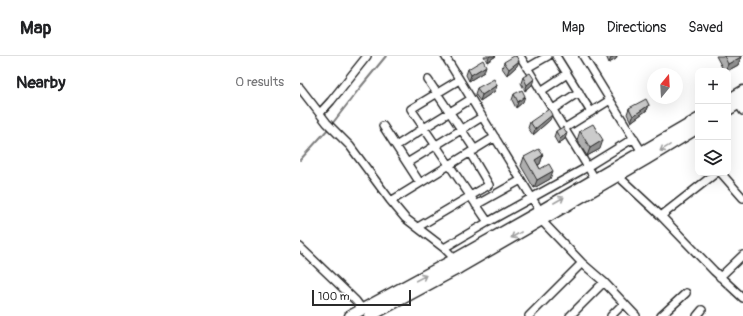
<!DOCTYPE html>
<meta charset="utf-8">
<style>
:root{--surface:#fff;--page:#f6f6f6;--text:#202124;--muted:#757577;--line:#e0e0e0}
body{margin:0;font-family:Pangolin,sans-serif;background:var(--page);color:var(--text)}
.controls{position:absolute;right:12px;top:12px;display:grid;overflow:hidden;border-radius:8px;box-shadow:0 4px 16px #0002}
.controls button{width:36px;height:36px;display:grid;place-items:center;padding:0;border:0;border-bottom:1px solid var(--line);background:var(--surface);color:var(--text);font:20px sans-serif}
.compass{position:absolute;left:347px;top:12px;width:36px;height:36px;border-radius:50%;background:var(--surface);box-shadow:0 4px 16px #0002;rotate:18deg}
.scale{position:absolute;left:12px;bottom:10px;width:99px;box-sizing:border-box;padding-left:4px;border:2px solid #2b2b2b;border-top:0;font-size:11px;line-height:14px;white-space:nowrap;color:#2b2b2b;-webkit-text-stroke:3px #fff;paint-order:stroke}
.list{margin:0;padding:0;list-style:none}
h2{display:flex;justify-content:space-between;align-items:center;height:52px;margin:0;padding:0 16px;font-size:17px}
h2 small{font-size:13px;font-weight:400;color:var(--muted)}
.icon{flex:none;width:22px;height:22px;fill:none;stroke:currentColor;stroke-width:2;stroke-linecap:round;stroke-linejoin:round}
.map{position:relative;flex:none;width:443px;height:260px;overflow:hidden}
header{display:flex;align-items:center;gap:24px;box-sizing:border-box;height:56px;padding:0 20px;background:var(--surface);border-bottom:1px solid var(--line)}
header strong{font-size:19px}
nav{display:flex;gap:22px;margin-inline-start:auto;font-size:14px}
main{display:flex}
aside{flex:1;background:var(--surface)}
.map>svg:first-child{display:block}
</style>
<header>
<strong>Map</strong>
<nav><a>Map</a><a>Directions</a><a>Saved</a></nav>
</header>
<main>
<aside>
<h2>Nearby<small>0 results</small></h2>
<ul class="list">
</ul>
</aside>
<div class="map">
<svg width="443" height="260" viewBox="0 0 443 260">
<rect width="100%" height="100%" fill="#fff"/>
<filter id="ink" filterUnits="userSpaceOnUse"><feTurbulence type="fractalNoise" baseFrequency=".025" numOctaves="2"/><feDisplacementMap in="SourceGraphic" scale="8" xChannelSelector="R" yChannelSelector="G"/><feConvolveMatrix kernelMatrix="1 2 1 2 8 2 1 2 1" color-interpolation-filters="sRGB"/></filter>
<g filter="url(#ink)">
<g fill="none" stroke-linecap="round" stroke-linejoin="round">
<path stroke="#7e7e7e" stroke-width="2" d="M32,68L59,33L86,0
M0,104L29,72"/>
<g stroke="#2b2b2b" stroke-width="10">
<path id="street" d="M145,0L240,155
M220,0L297,126
M256,0L291,56
M283,0L342,96
M227,12L248,0
M128,24L175,94
M159,24L111,53L188,166
M0,32L27,67L50,90L90,144L105,162L144,192L150,198L156,206
M241,35L267,18
M436,44L443,55
M253,53L279,36
M20,57L31,45L67,0
M83,70L120,127
M265,72L310,44
M96,90L124,72L171,43
M107,107L182,61
M315,116L318,120L361,160L414,215L443,242
M421,117L443,142
M91,145L195,81
M176,149L221,124
M361,160L416,117
M241,164L282,207L304,226L336,260
M118,171L189,129L170,97
M0,191L50,239L56,245L62,253
M144,192L188,166L282,114L334,82
M420,221L443,199
M229,260L282,207
M270,260L304,226
M311,260L324,247
M361,260L386,237
M397,260L402,254"/>
</g>
<g stroke="#2b2b2b" stroke-width="13">
<path id="secondary" d="M428,44L443,35
M428,54L443,45
M50,260L155,203L240,155L398,63
M70,260L159,212L347,103L398,72"/>
</g>
<use href="#street" stroke="#fff" stroke-width="7"/>
<use href="#secondary" stroke="#fff" stroke-width="10"/>
</g>
<path fill="#afafaf" stroke="#2b2b2b" d="M184,0H196L187,6Z
M306,0H317L316,3L309,7Z
M416,0H441V1L438,9L427,15H424Z
M204,6L217,10L207,19L202,12Z
M168,13L184,16L169,25L166,19Z
M223,21L232,29L225,35L221,27Z
M197,29L195,35L180,45L175,38L177,32Z
M214,38L223,46L216,52L212,44Z
M349,49L347,54L331,66L327,58L329,52Z
M250,64L233,79L228,72L230,66Z
M256,75L265,83L258,88L254,81Z
M280,75L300,93L287,100L277,84Z
M243,99L240,108L238,109L240,113L250,123L234,132L221,110L224,101Z"/>
<path fill="#8e8e8e" stroke="#2b2b2b" d="M190,0H196L187,6L189,1Z
M314,0H317L316,3L309,7L311,2Z
M441,1L438,9L427,15H425L428,8Z
M219,5L217,10L207,19L209,13Z
M186,10L184,16L169,25L171,19Z
M234,23L232,29L225,35L227,29Z
M197,29L195,35L180,45L182,39Z
M225,40L223,46L216,52L218,46Z
M349,49L347,54L331,66L333,60Z
M252,59L250,64L233,79L235,73Z
M267,77L265,83L258,88L260,83Z
M303,84L300,93L287,100L290,92Z
M243,99L240,108L232,112L235,104Z
M253,115L250,123L234,132L237,124Z"/>
<path fill="#cbcbcb" stroke="#2b2b2b" d="M214,0H216L219,5L209,13L204,6Z
M424,0H441V1L428,8Z
M183,4L186,10L171,19L168,13Z
M230,17L234,23L227,29L223,21Z
M194,23L197,29L182,39L177,32Z
M222,34L225,40L218,46L214,38Z
M346,43L349,49L333,60L329,52Z
M249,53L252,59L235,73L230,66Z
M293,68L303,84L290,92L280,75Z
M263,71L267,77L260,83L256,75Z
M239,93L243,99L235,104L240,113L249,108L253,115L237,124L224,101Z"/>
<defs><path id="oneway-shaft" d="M-6 0H5M1.5-3L5.5 0L1.5 3" fill="none" stroke-width="1.6" stroke-linecap="round" stroke-linejoin="round"/></defs>
<g stroke="#a0a0a0">
<use href="#oneway-shaft" transform="translate(365 92) rotate(149)"/>
<use href="#oneway-shaft" transform="translate(259 144) rotate(-30)"/>
<use href="#oneway-shaft" transform="translate(216 179) rotate(150)"/>
<use href="#oneway-shaft" transform="translate(121 222) rotate(-28)"/>
</g>
</g>
</svg>
<div class="controls">
<button>+</button>
<button>−</button>
<button><svg class="icon" aria-label="layers" viewBox="0 0 24 24"><path d="M12 4l9 5-9 5-9-5zM3 14l9 5 9-5"/></svg></button>
</div>
<svg class="compass" viewBox="-18 -18 36 36"><path d="M0-13l5 13h-10z" fill="#e53935"/><path d="M0 13l5-13h-10z" fill="#757577"/></svg>
<div class="scale">100 m</div>
</div>
</main>
